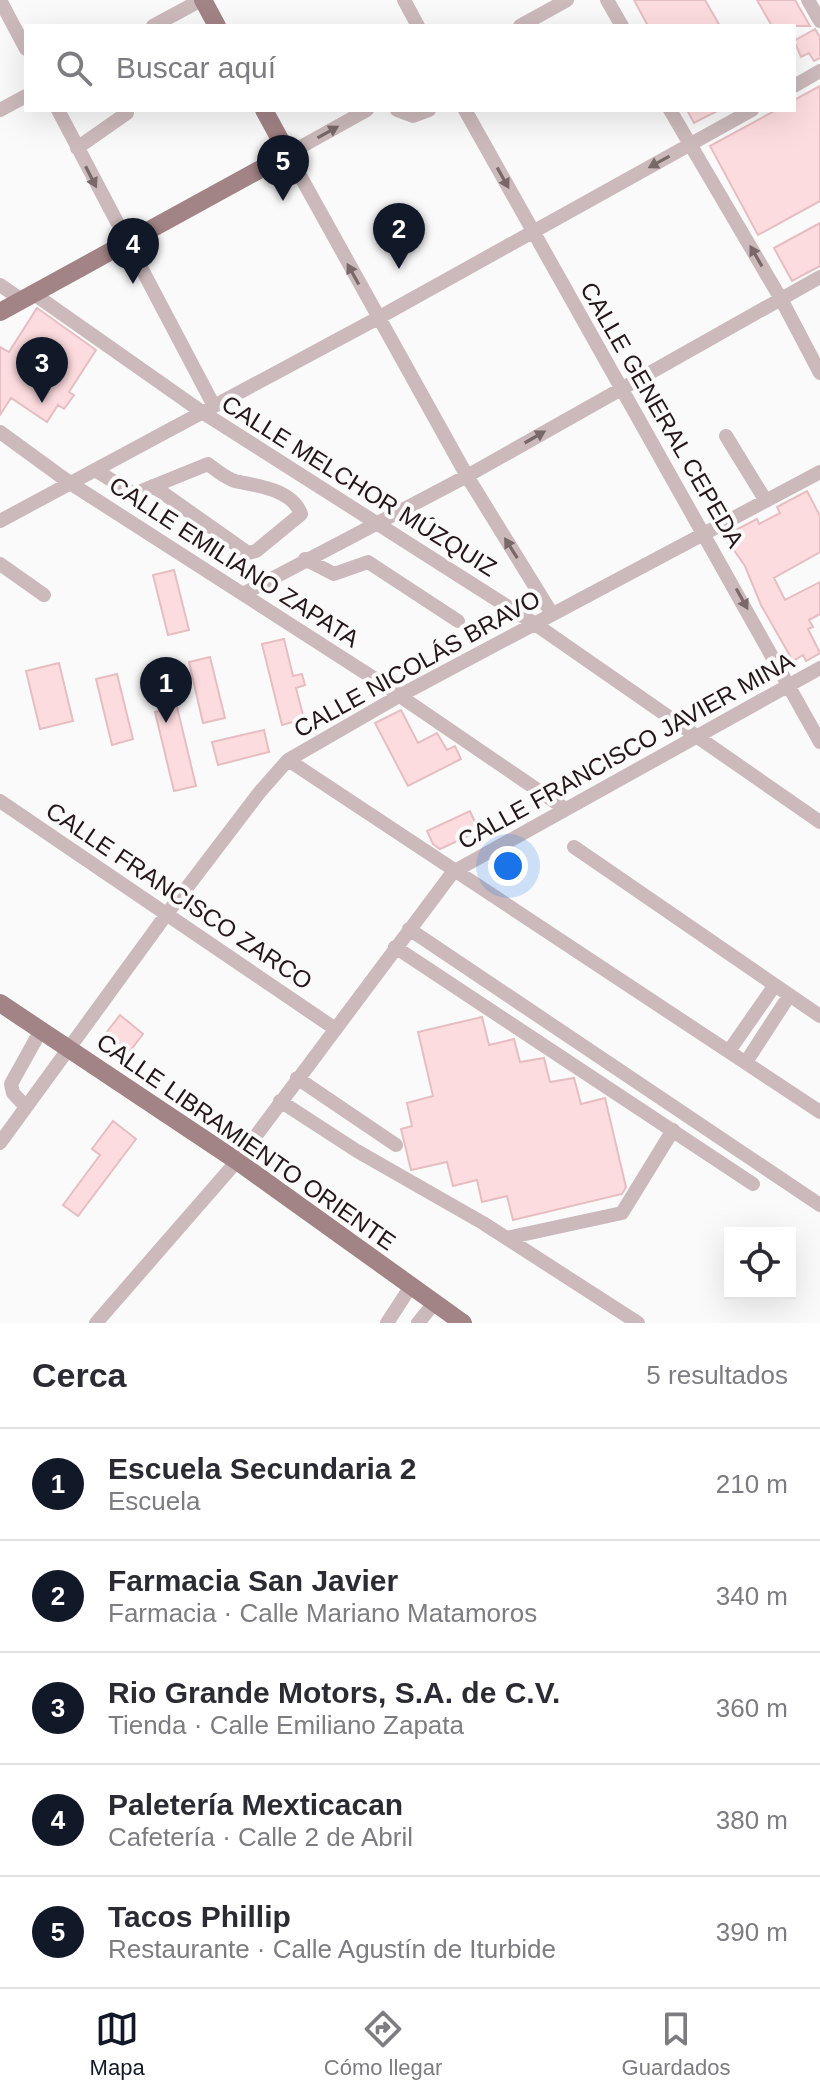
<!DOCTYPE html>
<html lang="es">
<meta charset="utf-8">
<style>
:root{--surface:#fff;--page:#f2f2f3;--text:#2b2b33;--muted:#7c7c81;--line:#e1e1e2;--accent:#111827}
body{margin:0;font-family:Arial,sans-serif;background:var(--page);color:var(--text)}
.controls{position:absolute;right:24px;bottom:24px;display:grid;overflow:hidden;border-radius:0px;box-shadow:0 8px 32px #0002}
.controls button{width:72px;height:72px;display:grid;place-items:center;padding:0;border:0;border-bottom:2px solid var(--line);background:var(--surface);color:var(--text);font:40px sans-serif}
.you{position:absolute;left:508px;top:866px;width:28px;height:28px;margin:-20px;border:6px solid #fff;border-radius:50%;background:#1a73e8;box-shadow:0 0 0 12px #1a73e833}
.badge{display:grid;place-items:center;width:52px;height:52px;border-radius:50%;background:var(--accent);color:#fff;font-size:26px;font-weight:700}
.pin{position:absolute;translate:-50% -66px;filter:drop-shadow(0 2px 4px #0008)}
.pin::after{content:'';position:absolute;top:42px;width:28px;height:24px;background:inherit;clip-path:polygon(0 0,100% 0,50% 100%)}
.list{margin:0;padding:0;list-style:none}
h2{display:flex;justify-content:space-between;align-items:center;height:104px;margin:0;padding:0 32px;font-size:34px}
h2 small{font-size:26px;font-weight:400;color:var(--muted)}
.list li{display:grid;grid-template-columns:52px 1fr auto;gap:24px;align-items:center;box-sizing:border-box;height:112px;padding:0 32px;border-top:2px solid var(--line)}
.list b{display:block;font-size:30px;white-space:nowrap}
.list p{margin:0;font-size:26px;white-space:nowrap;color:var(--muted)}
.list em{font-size:26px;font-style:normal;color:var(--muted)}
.icon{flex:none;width:44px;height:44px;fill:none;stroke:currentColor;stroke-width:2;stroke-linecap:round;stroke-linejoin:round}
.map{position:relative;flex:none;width:820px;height:1323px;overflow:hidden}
.search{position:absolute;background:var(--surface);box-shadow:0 8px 32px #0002;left:24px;right:24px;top:24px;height:88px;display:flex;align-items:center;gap:20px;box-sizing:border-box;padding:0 28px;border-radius:0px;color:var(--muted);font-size:30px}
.sheet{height:664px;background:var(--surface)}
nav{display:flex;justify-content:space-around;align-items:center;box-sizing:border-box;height:112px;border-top:2px solid var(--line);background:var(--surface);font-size:22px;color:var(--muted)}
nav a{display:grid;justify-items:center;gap:4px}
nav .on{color:var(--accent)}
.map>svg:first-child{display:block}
</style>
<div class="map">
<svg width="820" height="1323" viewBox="0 0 820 1323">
<rect width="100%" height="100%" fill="#fafafa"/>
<path fill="#fddcdf" stroke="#e6bec2" stroke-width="2" d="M634,0H705L720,26H648Z
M757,0H795L810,26H772Z
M815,29L820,37V58L814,61L809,53L801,57L794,41Z
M820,86V201L758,235L710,146L776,110H794V100Z
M687,110H719L694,123Z
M820,223V266L792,281L774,248Z
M37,308L96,350L69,392L74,395L64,409L58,405L47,422L11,398L0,415V347L9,352Z
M807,491L820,516V552L774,578L785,600L820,582V614L809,620L813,627L808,629L820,653L806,661L803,655L793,661L761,605L745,566L724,536L757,519L759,524L780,513L777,507Z
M174,570L189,630L168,635L153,575Z
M284,639L293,676L302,674L305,685L296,688L304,719L282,725L262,644Z
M210,657L225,718L203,723L189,662Z
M59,663L73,721L40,729L26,671Z
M117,674L133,739L112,745L96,679Z
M177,707L196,786L174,791L155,712Z
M401,710L418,743L437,733L447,750L455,746L461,759L408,786L375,723Z
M264,730L269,752L218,765L212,742Z
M470,811L479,831L440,849L433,844L427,831Z
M120,1015L143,1034L130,1051L106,1033Z
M482,1017L489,1045L514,1039L520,1062L544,1058L550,1082L574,1078L581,1104L605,1098L626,1187L622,1194L513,1220L507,1196L482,1202L477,1180L453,1186L447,1162L411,1170L401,1129L412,1126L407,1103L433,1096L418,1032Z
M113,1121L136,1139L78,1216L63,1205L100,1155L92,1149Z"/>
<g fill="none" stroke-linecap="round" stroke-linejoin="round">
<path stroke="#cbb9bb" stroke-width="14" d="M0,0L26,49
M404,0L418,26
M607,0L622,26
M808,0L820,21
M153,26L201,0
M520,26L567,0
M794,86L820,71
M0,110L26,96
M58,110L214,406
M367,110L288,154L467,476L552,614
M397,110L413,116L429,110
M465,110L820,742
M670,110L781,299L820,373
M77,148L127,113
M0,285L22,300
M34,294L202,412L535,624L820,822
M0,432L70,483L375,679L564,808
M726,436L766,501
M95,470L134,494L208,464C216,470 225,478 235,481C257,486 292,489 301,514L256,551L248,553L153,486
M0,521L378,318L752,110
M305,559L334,574L368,562L458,621
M0,564L44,595
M243,594L467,476L820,277
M288,760L820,1112
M0,801L334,1028
M574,847L820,1016
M409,929L820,1205
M395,947L753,1184
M729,1051L775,985
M746,1062L789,996
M297,1078L396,1145
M280,1101L357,1151L483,1223L638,1323
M26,1107L13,1093L11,1084L41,1030
M0,1143L166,915L259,793L288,760L399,696L820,472
M507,1238L622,1213L673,1130
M96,1323L237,1161L453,872L820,668
M387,1323L411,1286
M418,1323L435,1302"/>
<path stroke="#a28386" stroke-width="18" d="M203,0L217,26
M0,312L288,154L264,110
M0,1003L237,1161L463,1323"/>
</g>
<defs><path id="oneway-solid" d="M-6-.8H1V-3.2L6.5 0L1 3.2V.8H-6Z" transform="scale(2)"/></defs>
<g fill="#78686a">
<use href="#oneway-solid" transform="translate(328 132) rotate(-29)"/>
<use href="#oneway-solid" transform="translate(659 162) rotate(151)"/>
<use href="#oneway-solid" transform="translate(91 177) rotate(63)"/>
<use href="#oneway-solid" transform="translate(503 178) rotate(61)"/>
<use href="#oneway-solid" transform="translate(756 256) rotate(-120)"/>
<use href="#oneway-solid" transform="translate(353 274) rotate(-119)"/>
<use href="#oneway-solid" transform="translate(535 437) rotate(-30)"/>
<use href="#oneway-solid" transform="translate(511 548) rotate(-122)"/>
<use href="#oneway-solid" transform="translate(742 599) rotate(61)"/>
</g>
<g text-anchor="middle" stroke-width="8" stroke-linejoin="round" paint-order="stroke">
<g font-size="24" fill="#251719" stroke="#fafafa">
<text transform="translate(662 415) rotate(60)" y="8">CALLE GENERAL CEPEDA</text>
<text transform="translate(359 486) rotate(32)" y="8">CALLE MELCHOR MÚZQUIZ</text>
<text transform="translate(234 562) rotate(33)" y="8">CALLE EMILIANO ZAPATA</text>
<text transform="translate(417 664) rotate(-29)" y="8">CALLE NICOLÁS BRAVO</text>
<text transform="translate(626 751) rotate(-29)" y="8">CALLE FRANCISCO JAVIER MINA</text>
<text transform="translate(179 896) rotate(34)" y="8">CALLE FRANCISCO ZARCO</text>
<text transform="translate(246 1142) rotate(35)" y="8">CALLE LIBRAMIENTO ORIENTE</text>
</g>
</g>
</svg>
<div class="controls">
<button><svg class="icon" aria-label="locate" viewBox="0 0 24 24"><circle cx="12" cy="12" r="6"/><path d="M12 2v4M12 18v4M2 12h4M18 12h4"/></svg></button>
</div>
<div class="you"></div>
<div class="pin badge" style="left:166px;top:723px">1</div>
<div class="pin badge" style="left:399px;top:269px">2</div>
<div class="pin badge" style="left:42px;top:403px">3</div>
<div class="pin badge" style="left:133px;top:284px">4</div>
<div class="pin badge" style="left:283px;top:201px">5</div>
<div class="search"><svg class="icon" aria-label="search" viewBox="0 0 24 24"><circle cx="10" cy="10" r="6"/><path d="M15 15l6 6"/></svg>Buscar aquí</div>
</div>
<section class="sheet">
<h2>Cerca<small>5 resultados</small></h2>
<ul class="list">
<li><span class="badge">1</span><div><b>Escuela Secundaria 2</b><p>Escuela</p></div><em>210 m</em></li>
<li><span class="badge">2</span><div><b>Farmacia San Javier</b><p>Farmacia · Calle Mariano Matamoros</p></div><em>340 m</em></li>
<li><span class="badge">3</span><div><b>Rio Grande Motors, S.A. de C.V.</b><p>Tienda · Calle Emiliano Zapata</p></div><em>360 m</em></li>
<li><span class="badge">4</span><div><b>Paletería Mexticacan</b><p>Cafetería · Calle 2 de Abril</p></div><em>380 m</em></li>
<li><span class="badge">5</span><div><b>Tacos Phillip</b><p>Restaurante · Calle Agustín de Iturbide</p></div><em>390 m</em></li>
</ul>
</section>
<nav>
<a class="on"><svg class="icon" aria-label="map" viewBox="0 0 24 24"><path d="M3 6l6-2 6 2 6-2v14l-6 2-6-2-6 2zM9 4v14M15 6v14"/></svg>Mapa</a>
<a><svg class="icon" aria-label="directions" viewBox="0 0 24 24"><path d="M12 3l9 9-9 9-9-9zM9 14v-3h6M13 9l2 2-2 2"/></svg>Cómo llegar</a>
<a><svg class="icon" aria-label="saved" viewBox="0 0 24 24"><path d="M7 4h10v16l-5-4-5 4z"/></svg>Guardados</a>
</nav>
